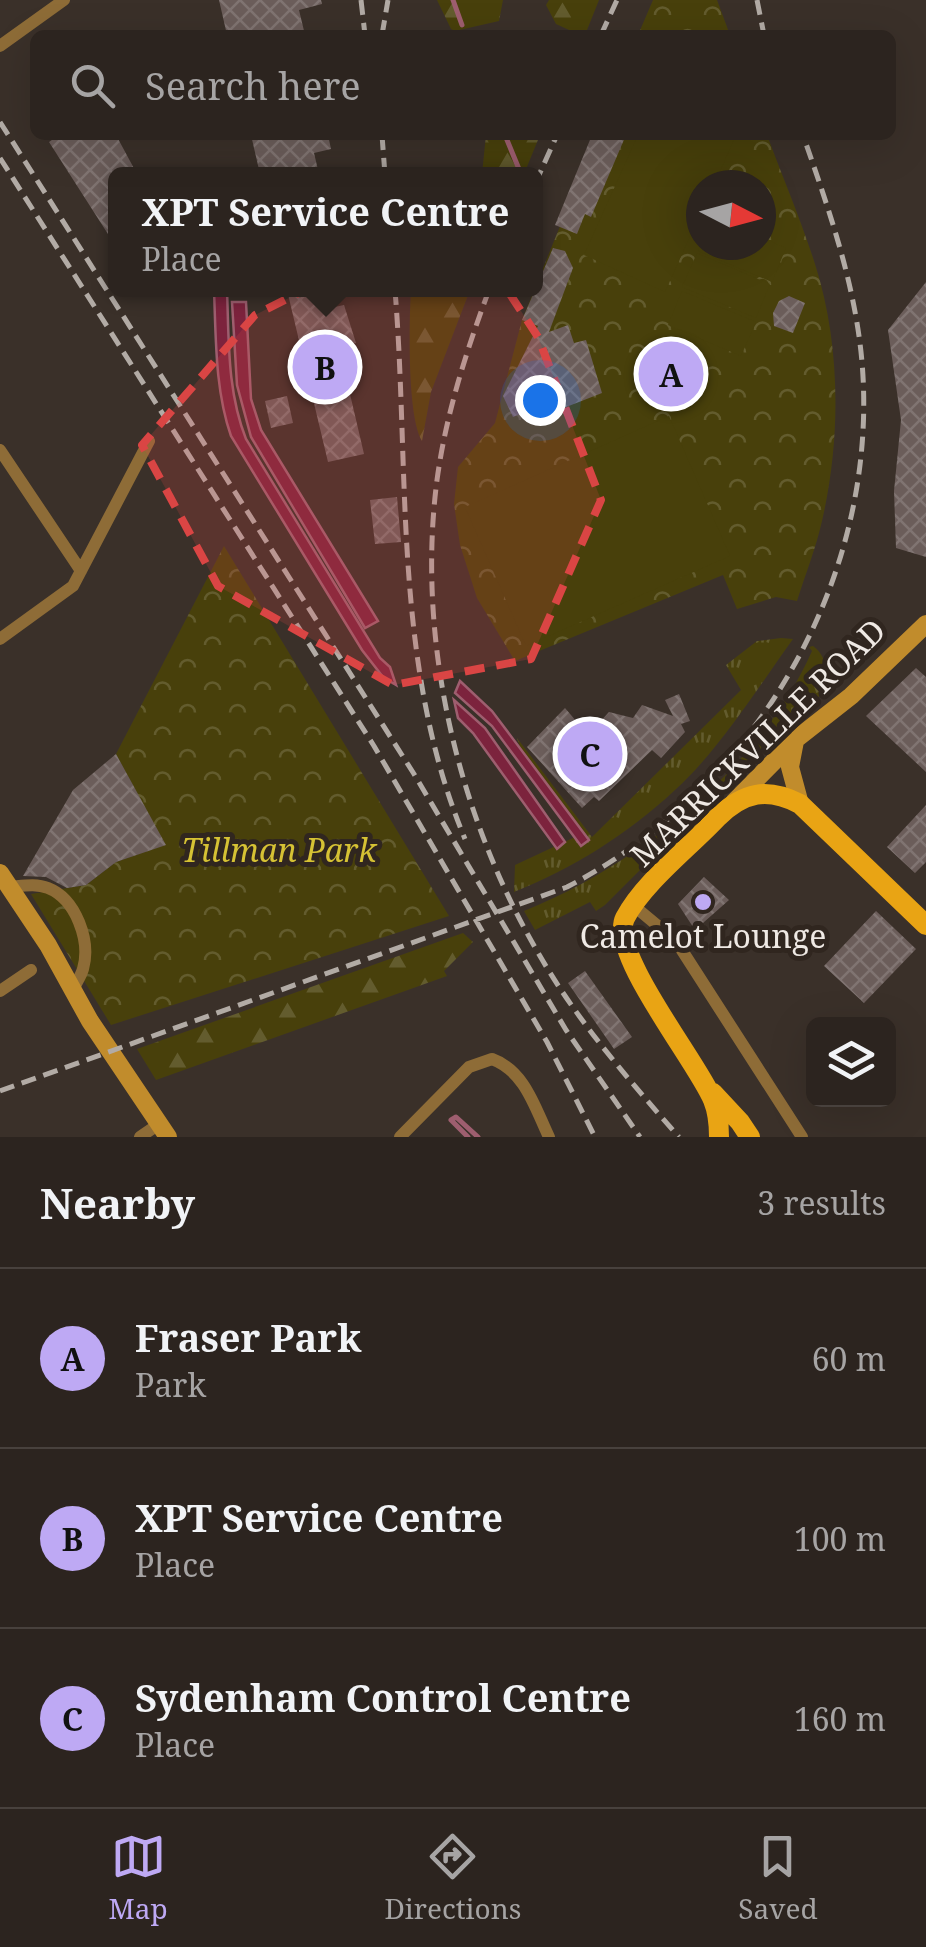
<!DOCTYPE html>
<style>
:root{--surface:#2c241f;--page:#38302c;--text:#f1f3f6;--muted:#a6a4a4;--line:#48413d;--accent:#bea9f4}
body{margin:0;font-family:"Noto Serif",serif;background:var(--page);color:var(--text)}
.controls{position:absolute;right:30px;bottom:30px;display:grid;overflow:hidden;border-radius:15px;box-shadow:0 10px 40px #0002}
.controls button{width:90px;height:90px;display:grid;place-items:center;padding:0;border:0;border-bottom:2px solid var(--line);background:var(--surface);color:var(--text);font:50px sans-serif}
.compass{position:absolute;left:686px;top:170px;width:90px;height:90px;border-radius:50%;background:var(--surface);box-shadow:0 10px 40px #0002;rotate:96deg}
.you{position:absolute;left:540px;top:400px;width:35px;height:35px;margin:-25px;border:8px solid #fff;border-radius:50%;background:#1a73e8;box-shadow:0 0 0 15px #1a73e833}
.badge{display:grid;place-items:center;width:65px;height:65px;border-radius:50%;background:var(--accent);color:#111;font-size:32px;font-weight:700}
.pin{position:absolute;translate:-50% -50%;border:5px solid #fff;box-shadow:0 2px 10px #0006}
.popup{position:absolute;left:108px;top:167px;width:435px;height:130px;box-sizing:border-box;display:grid;place-content:center;border-radius:15px;background:var(--surface);filter:drop-shadow(0 2px 8px #0005);font-size:32px;white-space:nowrap;color:var(--muted)}
.popup b{font-size:38px;color:var(--text)}
.popup::after{content:'';position:absolute;left:50%;top:100%;margin-left:-20px;border:20px solid transparent;border-top-color:var(--surface)}
.list{margin:0;padding:0;list-style:none}
h2{display:flex;justify-content:space-between;align-items:center;height:130px;margin:0;padding:0 40px;font-size:42px}
h2 small{font-size:32px;font-weight:400;color:var(--muted)}
.list li{display:grid;grid-template-columns:65px 1fr auto;gap:30px;align-items:center;box-sizing:border-box;height:180px;padding:0 40px;border-top:2px solid var(--line)}
.list b{display:block;font-size:38px;white-space:nowrap}
.list p{margin:0;font-size:32px;white-space:nowrap;color:var(--muted)}
.list em{font-size:32px;font-style:normal;color:var(--muted)}
.icon{flex:none;width:55px;height:55px;fill:none;stroke:currentColor;stroke-width:2;stroke-linecap:round;stroke-linejoin:round}
.map{position:relative;flex:none;width:926px;height:1137px;overflow:hidden}
.search{position:absolute;background:var(--surface);box-shadow:0 10px 40px #0002;left:30px;right:30px;top:30px;height:110px;display:flex;align-items:center;gap:25px;box-sizing:border-box;padding:0 35px;border-radius:15px;color:var(--muted);font-size:38px}
.sheet{height:670px;background:var(--surface)}
nav{display:flex;justify-content:space-around;align-items:center;box-sizing:border-box;height:140px;border-top:2px solid var(--line);background:var(--surface);font-size:28px;color:var(--muted)}
nav a{display:grid;justify-items:center;gap:5px}
nav .on{color:var(--accent)}
.map>svg:first-child{display:block}
</style>
<div class="map">
<svg width="926" height="1137" viewBox="0 0 926 1137">
<defs>
<pattern id="grass-tufts" width="24" height="20" patternUnits="userSpaceOnUse" patternTransform="scale(2.5)"><rect width="24" height="20" fill="#48400b"/><path d="M3 7l-1-3M5 7V3M7 7l1-3M15 17l-1-3M17 17v-4M19 17l1-3" fill="none" stroke="#635c2e"/></pattern>
<pattern id="forest-firs" width="22" height="20" patternUnits="userSpaceOnUse" patternTransform="scale(2.5)"><rect width="22" height="20" fill="#48400b"/><path d="M5 1l3.5 6h-7zM16 11l3.5 6h-7z" fill="#635c2e"/></pattern>
<pattern id="park-crowns" width="20" height="18" patternUnits="userSpaceOnUse" patternTransform="scale(2.5)"><rect width="20" height="18" fill="#48400b"/><path d="M2 6a3 3 0 1 1 6 0M12 15a3 3 0 1 1 6 0" fill="none" stroke="#635c2e"/></pattern>
<pattern id="building-cross-hatch" width="8" height="8" patternUnits="userSpaceOnUse" patternTransform="scale(2.5)"><rect width="8" height="8" fill="#6b5d5a"/><path d="M0 0l8 8M0 8l8-8" fill="none" stroke="#807472"/></pattern>
</defs>
<rect width="100%" height="100%" fill="#3a3029"/>
<path fill="url(#grass-tufts)" d="M781,638L793,639C757,689 720,749 675,790C628,834 572,869 514,892L515,865L575,837L581,846L589,840L522,753L517,738L592,837L741,690L726,665L757,641Z
M813,646C824,653 832,676 828,688L751,759L605,905L596,911L590,902L535,930L524,911C639,865 761,766 812,651L809,647Z"/>
<path fill="url(#forest-firs)" d="M437,0H503L499,21L455,31L451,29Z
M549,0H599L587,30L580,35L556,24L546,5Z
M486,135H540L524,174H482Z
M411,290H470L431,392L422,441C407,417 409,321 411,290Z
M463,933L473,942L444,971L447,976L156,1080L137,1049Z"/>
<path fill="url(#park-crowns)" fill-rule="evenodd" d="M653,0H717L730,35H638Z
M597,135H767C783,178 801,220 815,264C841,345 841,439 822,521C816,548 805,575 797,601L776,597L737,609L723,575L515,661L477,598L460,545L454,504L458,467L495,423L522,320ZM701,185H761V245H701Z
M224,546L449,916L111,1025L31,894L86,885L116,862L165,845L116,754Z"/>
<path fill="#48400b" d="M638,135H736L714,185H701V212L665,292L584,255Z
M761,237L786,248L772,282L698,251L701,244L761,245Z
M697,253L770,284L756,318L682,287Z
M682,291L756,322L741,356L668,325Z
M669,416L730,556L526,646L465,507Z"/>
<path fill="#7c233d" stroke="#9e5e6f" stroke-width="2.5" d="M214,290H227C229,340 227,391 246,439L380,658L390,667L396,685L383,677L362,650L231,436C215,390 216,339 214,290Z
M232,302H246L251,399L261,430L378,621L365,628L251,437L237,385Z
M460,681L492,711L589,840L581,846L492,726L455,693Z
M454,700L485,728L565,842L557,849L473,733L458,718Z"/>
<g fill="none" stroke-linecap="round" stroke-linejoin="round">
<path stroke="#9e5e6f" stroke-width="5" d="M453,0L462,25
M505,135L521,174
M451,1120L456,1117L478,1137
M451,1120L468,1137"/>
</g>
<path fill="url(#building-cross-hatch)" d="M219,0H321L322,4L299,10L305,35H227Z
M59,135H116L137,174H115V245L49,142Z
M251,135H328L331,149L314,153L319,174H260Z
M592,135H626L591,217L585,214L577,234L555,225Z
M553,248L565,251L573,268L549,332L568,325L574,343L586,340L602,393L538,418L534,408L513,417L503,396L538,326L522,320Z
M926,282V557L896,548L894,491L901,420L888,330Z
M287,290H326L330,308L344,305L356,343L339,347L364,454L328,462Z
M789,296L805,303L793,333L774,326L773,313L779,301Z
M287,396L293,423L271,428L265,401Z
M397,497L401,542L375,544L370,500Z
M916,668L926,677V772L866,716Z
M679,694L690,721L681,724L685,732L661,758L652,750L599,801L594,797L582,808L527,747L565,708L588,735L609,712L633,718L642,705L673,716L665,700Z
M116,754L166,845L116,862L86,885L67,888L46,877L23,876L73,790Z
M926,805V862L915,873L887,847Z
M704,877L729,900L695,930L678,904Z
M876,911L916,949L864,1003L824,966Z
M585,971L632,1037L614,1049L568,983Z"/>
<g fill="none" stroke-linecap="round" stroke-linejoin="round">
<path stroke="#8e6c37" stroke-width="12" d="M0,46L64,0
M0,450L81,571
M0,639L73,586L149,441
M9,887C22,886 36,883 48,888C76,899 91,941 83,969C81,976 76,983 73,990
M634,906L676,941L802,1137
M0,991L31,970
M140,1137L159,1124
M400,1137L469,1067L492,1059C525,1071 535,1108 549,1137"/>
<path stroke="#c18c2c" stroke-width="18" d="M795,741L790,767L800,804
M734,802L795,740L851,696L926,624
M0,873L48,945L90,1021L168,1137"/>
<path stroke="#e9a414" stroke-width="20" d="M713,1093L740,1122L750,1137
M719,1137C719,1124 718,1112 713,1100C698,1063 608,952 625,918C644,882 690,847 718,817C744,792 767,787 800,804L926,925"/>
<path stroke="#b2aba5" stroke-width="5" stroke-dasharray="15 8" stroke-linecap="butt" d="M361,0L365,35
M757,0L764,35
M382,35L388,0
M601,35L617,0
M0,122L414,774L566,1030L640,1137
M382,135L385,175
M0,158L374,746L547,1042L595,1137
M535,184L557,135
M395,290C410,474 392,664 465,839
M489,290C466,352 446,414 437,480C416,641 458,817 540,956C578,1022 629,1080 679,1137
M0,1091L567,887C757,789 880,576 862,362C855,283 829,210 803,135"/>
</g>
<path fill="#da4544" fill-opacity="0.2" stroke="#da4544" stroke-width="8" stroke-dasharray="20 12" stroke-linejoin="round" d="M457,213L538,337L601,500L531,659L393,685L218,586L142,445L255,315Z"/>
<circle fill="#bea9f4" stroke="#30261f" stroke-width="4" cx="703" cy="902" r="10"/>
<g text-anchor="middle" stroke-width="10" stroke-linejoin="round" paint-order="stroke">
<g font-size="32" fill="#efe9e4" stroke="#30261f">
<text transform="translate(758 743) rotate(-44)" y="11">MARRICKVILLE ROAD</text>
</g>
<g font-size="32" font-style="italic" fill="#d6c234" stroke="#30261f">
<text x="279" y="862">Tillman Park</text>
</g>
<g font-size="32" fill="#efe9e4" stroke="#30261f">
<text x="703" y="948">Camelot Lounge</text>
</g>
</g>
</svg>
<div class="controls">
<button><svg class="icon" aria-label="layers" viewBox="0 0 24 24"><path d="M12 4l9 5-9 5-9-5zM3 14l9 5 9-5"/></svg></button>
</div>
<svg class="compass" viewBox="-18 -18 36 36"><path d="M0-13l5 13h-10z" fill="#e53935"/><path d="M0 13l5-13h-10z" fill="#a6a4a4"/></svg>
<div class="you"></div>
<div class="pin badge" style="left:671px;top:374px">A</div>
<div class="pin badge" style="left:325px;top:367px">B</div>
<div class="popup"><b>XPT Service Centre</b>Place</div>
<div class="pin badge" style="left:590px;top:754px">C</div>
<div class="search"><svg class="icon" aria-label="search" viewBox="0 0 24 24"><circle cx="10" cy="10" r="6"/><path d="M15 15l6 6"/></svg>Search here</div>
</div>
<section class="sheet">
<h2>Nearby<small>3 results</small></h2>
<ul class="list">
<li><span class="badge">A</span><div><b>Fraser Park</b><p>Park</p></div><em>60 m</em></li>
<li><span class="badge">B</span><div><b>XPT Service Centre</b><p>Place</p></div><em>100 m</em></li>
<li><span class="badge">C</span><div><b>Sydenham Control Centre</b><p>Place</p></div><em>160 m</em></li>
</ul>
</section>
<nav>
<a class="on"><svg class="icon" aria-label="map" viewBox="0 0 24 24"><path d="M3 6l6-2 6 2 6-2v14l-6 2-6-2-6 2zM9 4v14M15 6v14"/></svg>Map</a>
<a><svg class="icon" aria-label="directions" viewBox="0 0 24 24"><path d="M12 3l9 9-9 9-9-9zM9 14v-3h6M13 9l2 2-2 2"/></svg>Directions</a>
<a><svg class="icon" aria-label="saved" viewBox="0 0 24 24"><path d="M7 4h10v16l-5-4-5 4z"/></svg>Saved</a>
</nav>
